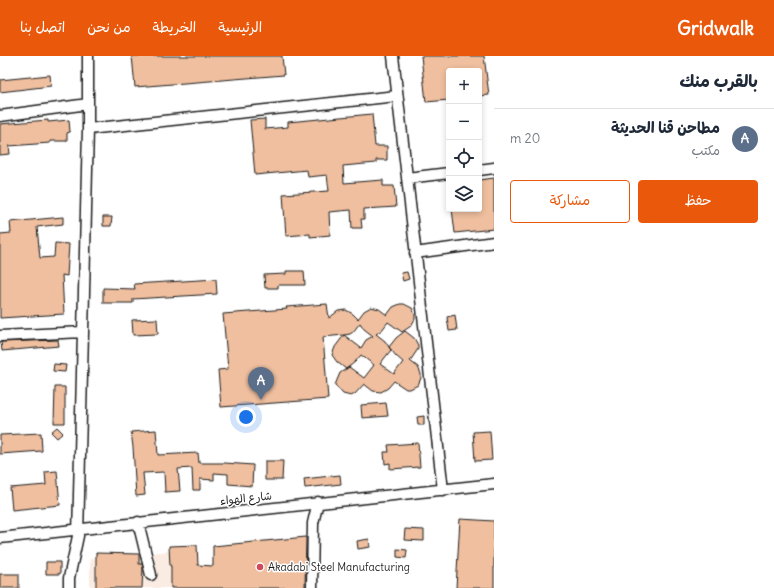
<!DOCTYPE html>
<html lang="ar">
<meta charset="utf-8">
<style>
:root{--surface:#fff;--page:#f6f6f7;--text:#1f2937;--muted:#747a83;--line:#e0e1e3;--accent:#ea580c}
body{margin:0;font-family:Delius,"Playpen Sans Arabic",sans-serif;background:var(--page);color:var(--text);direction:rtl}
.controls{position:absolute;right:12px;top:12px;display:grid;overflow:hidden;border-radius:4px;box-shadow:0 2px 6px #0003}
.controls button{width:36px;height:36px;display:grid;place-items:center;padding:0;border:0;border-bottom:1px solid var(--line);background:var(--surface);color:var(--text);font:20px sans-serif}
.you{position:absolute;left:246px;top:361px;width:14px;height:14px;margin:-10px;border:3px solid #fff;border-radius:50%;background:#1a73e8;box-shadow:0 0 0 6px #1a73e833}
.badge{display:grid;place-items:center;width:26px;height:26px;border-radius:50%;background:var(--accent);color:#fff;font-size:13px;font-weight:700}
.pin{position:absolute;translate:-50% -33px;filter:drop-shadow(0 1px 2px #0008)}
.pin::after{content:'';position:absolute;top:21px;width:14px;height:12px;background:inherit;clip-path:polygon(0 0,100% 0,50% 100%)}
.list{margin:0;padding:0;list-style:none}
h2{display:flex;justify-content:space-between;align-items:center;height:52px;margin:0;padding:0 16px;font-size:17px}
h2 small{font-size:13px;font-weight:400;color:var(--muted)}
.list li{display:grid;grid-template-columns:26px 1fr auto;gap:12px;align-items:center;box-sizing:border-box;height:60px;padding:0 16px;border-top:1px solid var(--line)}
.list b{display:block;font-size:15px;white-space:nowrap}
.list p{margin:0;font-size:13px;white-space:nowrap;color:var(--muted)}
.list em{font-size:13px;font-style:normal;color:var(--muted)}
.actions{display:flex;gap:8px;padding:12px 16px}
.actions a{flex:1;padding:9px 0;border:1px solid var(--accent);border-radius:4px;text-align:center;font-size:14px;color:var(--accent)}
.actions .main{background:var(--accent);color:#fff}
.icon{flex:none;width:22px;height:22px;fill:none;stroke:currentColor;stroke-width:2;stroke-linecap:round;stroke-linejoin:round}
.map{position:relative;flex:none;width:494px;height:532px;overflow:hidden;direction:ltr}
header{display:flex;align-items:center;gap:24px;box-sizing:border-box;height:56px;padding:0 20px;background:var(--accent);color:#fff}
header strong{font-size:19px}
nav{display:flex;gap:22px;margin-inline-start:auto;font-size:14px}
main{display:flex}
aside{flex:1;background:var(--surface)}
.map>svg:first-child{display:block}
</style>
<header>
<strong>Gridwalk</strong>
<nav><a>الرئيسية</a><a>الخريطة</a><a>من نحن</a><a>اتصل بنا</a></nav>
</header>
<main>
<aside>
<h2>بالقرب منك<small></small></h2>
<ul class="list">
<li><span class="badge" style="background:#5c6f8a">A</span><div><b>مطاحن قنا الحديثة</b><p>مكتب</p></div><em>20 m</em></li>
</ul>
<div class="actions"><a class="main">حفظ</a><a>مشاركة</a></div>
</aside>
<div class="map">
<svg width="494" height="532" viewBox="0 0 494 532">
<rect width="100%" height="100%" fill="#fff"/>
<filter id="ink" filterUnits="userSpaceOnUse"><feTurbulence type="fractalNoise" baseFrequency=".025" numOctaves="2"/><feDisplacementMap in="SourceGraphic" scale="8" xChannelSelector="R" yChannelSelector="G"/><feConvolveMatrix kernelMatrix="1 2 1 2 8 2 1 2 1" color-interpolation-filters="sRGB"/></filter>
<g filter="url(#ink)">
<path fill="#faece2" d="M190,493V532H90V503Z"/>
<path fill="#efbf9f" stroke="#1c1c1c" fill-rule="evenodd" d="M132,0H282L284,19L135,31Z
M421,0H484L489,39L479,40V15H449V44L426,46Z
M50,19L51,30L0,36V24Z
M372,58L375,90H387V104H376V107L343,110L344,127L383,124V130H394L396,151L364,153V163H361L362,172H352L351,154L329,156L330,179L310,181V178L286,180L283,138L329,135L327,119L308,121L307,114L255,119L250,64L265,63V73L288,71V66Z
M48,64V66L69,64L70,76L67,77V85H50V87L9,90L10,98L0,99V68Z
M494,122V173L455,177L452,153H479V124Z
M63,161V168L37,171L40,202L54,201L55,187L69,188L67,220L62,219L64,258L0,262V178L11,177L10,166Z
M103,161H112L111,170H103Z
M286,215H304L305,229H278V232H265L264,219L286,218Z
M407,216L409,223L403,225L401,217Z
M216,223L217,238L133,243V247H103V232L135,233L134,228Z
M327,248L329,262L338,255L346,254L353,258L358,263L364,255L371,251L379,253L387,259L393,251L400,248H404L412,252L415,259V263L411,270L402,276L388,266L382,274L376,278L385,285L391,294L380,308L394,318L403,306L396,300L389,291L396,282L405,275L414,282L418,289V293L410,305L418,311L421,318V322L418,329L410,333H406L394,325L388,332L381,336L373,335L364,328L355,338L351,340L343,338L335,329L340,317L349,311L364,322L374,309L361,299L355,306L346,313L337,306L332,299L335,291L344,279L323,281L328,343L221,351L218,314L228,313L223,258L287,253L286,251ZM360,267L364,273L373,280L366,284L361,292L344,279L350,278L353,276Z
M455,259L457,274L449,275L447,261Z
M157,263L158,278L133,279L132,264Z
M58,284L59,290L2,295L1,286Z
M54,308L66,309L65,316L53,315Z
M55,331H65V367H54Z
M386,347L388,360L362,362L361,349Z
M424,360V369H418L417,361Z
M57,371L63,377L57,382L51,376Z
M156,374L158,399L198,397L199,407H225L253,409L252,430L228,428V418L214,417V424L200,423V434H193L192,412L178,413L180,435L165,436L164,416L143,417L145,439L136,440L133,391L131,376Z
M490,375L492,404L475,405L473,376Z
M41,377L42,395L0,398V379Z
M418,387L420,411L390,413V407L385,408L384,396H389L388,389Z
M265,405H283L282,424H265Z
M57,415L60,449L12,454L10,432L46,429L45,416Z
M340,419L341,428L305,432L304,423Z
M460,463L494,465V532H456Z
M405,473L424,474V485L404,484Z
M306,481L305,532H171V510H170L169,490L197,489L198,509L213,510V490Z
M369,483L370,491L358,493L357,485Z
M397,493L407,494L406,502L397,501Z
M96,497L139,498V508H142L143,512L142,532H96Z
M46,506H60V518H46Z
M0,518H19V532H0Z"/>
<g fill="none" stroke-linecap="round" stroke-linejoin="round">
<g stroke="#1c1c1c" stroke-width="13">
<path id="minor" d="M393,0L443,434
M0,60L88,48
M88,73L397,40
M479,114L494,112
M407,122L449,117
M415,197L494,186
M0,280L83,276
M138,466L151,519
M0,482L494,428
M69,532V522L78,480L88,73V0
M312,532L313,467L318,446"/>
</g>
<use href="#minor" stroke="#fff" stroke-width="10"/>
</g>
</g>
<circle fill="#d1495b" stroke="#fff" stroke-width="1.5" cx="260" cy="511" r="4"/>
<g text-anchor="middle" stroke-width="3" stroke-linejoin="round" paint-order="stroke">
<g font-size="11" fill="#1c1c1c" stroke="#fff">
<text transform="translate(246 442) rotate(-6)" y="4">شارع الهواء</text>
</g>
<g font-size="11" fill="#1c1c1c" stroke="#fff" text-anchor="start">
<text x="268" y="515">Akadabi Steel Manufacturing</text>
</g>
</g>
</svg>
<div class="controls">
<button>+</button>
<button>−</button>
<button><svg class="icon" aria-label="locate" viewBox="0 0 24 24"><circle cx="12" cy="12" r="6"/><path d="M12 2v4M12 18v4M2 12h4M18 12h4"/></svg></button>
<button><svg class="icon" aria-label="layers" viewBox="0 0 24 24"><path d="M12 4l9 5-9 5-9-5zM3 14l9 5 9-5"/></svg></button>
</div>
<div class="you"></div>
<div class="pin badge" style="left:261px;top:344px;background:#5c6f8a">A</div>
</div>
</main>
